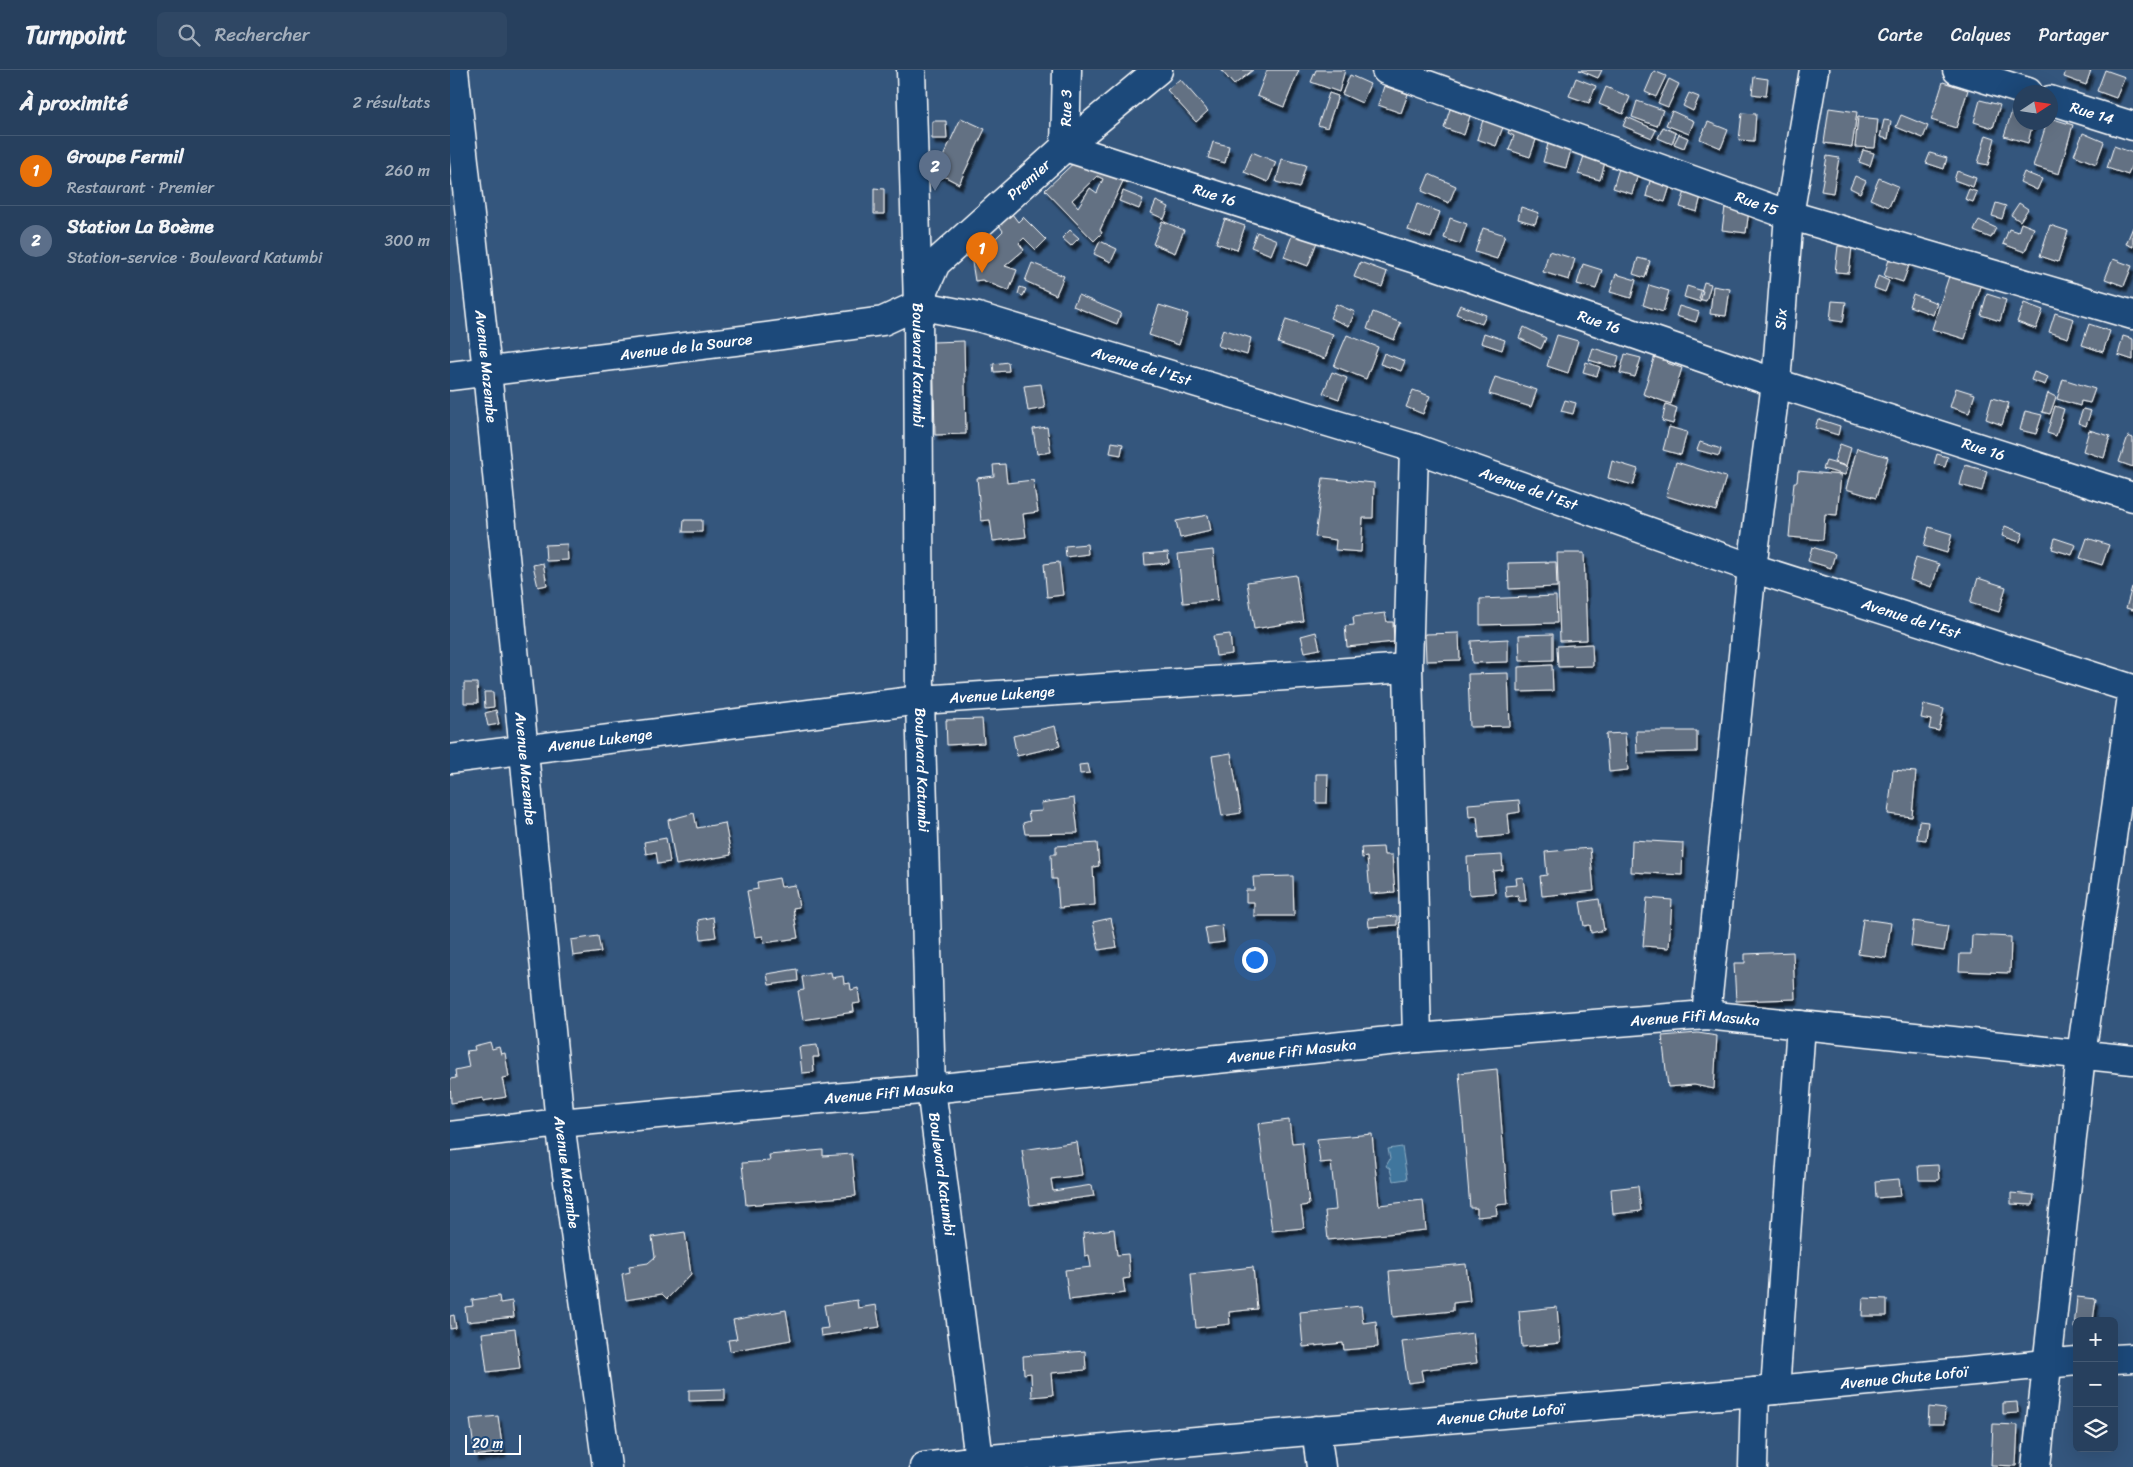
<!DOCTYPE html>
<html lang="fr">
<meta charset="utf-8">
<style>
:root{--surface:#27405e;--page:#2f4764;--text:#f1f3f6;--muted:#a4afbc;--line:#435973;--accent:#8bbbb9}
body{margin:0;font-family:Sriracha,sans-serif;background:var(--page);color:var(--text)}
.controls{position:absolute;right:15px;bottom:15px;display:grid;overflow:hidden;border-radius:8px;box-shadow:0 5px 20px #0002}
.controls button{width:45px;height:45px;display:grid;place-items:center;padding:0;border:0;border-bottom:1px solid var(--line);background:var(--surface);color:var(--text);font:25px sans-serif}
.compass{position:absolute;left:1563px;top:15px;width:45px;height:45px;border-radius:50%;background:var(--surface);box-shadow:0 5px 20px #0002;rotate:78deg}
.scale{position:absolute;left:15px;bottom:12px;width:56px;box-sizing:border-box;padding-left:5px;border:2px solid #fff;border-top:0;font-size:14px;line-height:18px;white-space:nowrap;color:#fff;-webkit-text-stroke:4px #1f4a7a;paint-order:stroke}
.you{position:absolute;left:804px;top:889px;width:18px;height:18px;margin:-12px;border:4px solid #fff;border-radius:50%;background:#1a73e8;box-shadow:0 0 0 8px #1a73e833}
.badge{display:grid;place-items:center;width:32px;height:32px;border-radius:50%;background:var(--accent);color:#fff;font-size:16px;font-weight:700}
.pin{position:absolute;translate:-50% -41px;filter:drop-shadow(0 1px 2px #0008)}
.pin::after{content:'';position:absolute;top:26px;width:18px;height:15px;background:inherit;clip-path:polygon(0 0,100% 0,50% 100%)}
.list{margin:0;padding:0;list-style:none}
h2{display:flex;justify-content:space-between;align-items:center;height:65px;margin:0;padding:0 20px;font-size:21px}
h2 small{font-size:16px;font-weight:400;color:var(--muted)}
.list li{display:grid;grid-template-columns:32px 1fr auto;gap:15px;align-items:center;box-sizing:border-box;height:70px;padding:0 20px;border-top:1px solid var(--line)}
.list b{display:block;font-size:19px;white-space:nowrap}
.list p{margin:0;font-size:16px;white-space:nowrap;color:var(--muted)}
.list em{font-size:16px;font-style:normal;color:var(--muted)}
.icon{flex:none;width:28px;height:28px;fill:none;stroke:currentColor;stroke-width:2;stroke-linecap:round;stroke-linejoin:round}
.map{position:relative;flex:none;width:1683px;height:1397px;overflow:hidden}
header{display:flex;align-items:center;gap:30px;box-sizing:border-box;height:70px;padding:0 25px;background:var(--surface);border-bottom:1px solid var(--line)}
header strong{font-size:24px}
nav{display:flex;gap:28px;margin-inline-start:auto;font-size:18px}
.search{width:350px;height:45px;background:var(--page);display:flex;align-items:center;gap:12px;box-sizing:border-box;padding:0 18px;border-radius:8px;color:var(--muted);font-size:19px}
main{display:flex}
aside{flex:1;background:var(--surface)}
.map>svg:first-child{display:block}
</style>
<header>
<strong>Turnpoint</strong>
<div class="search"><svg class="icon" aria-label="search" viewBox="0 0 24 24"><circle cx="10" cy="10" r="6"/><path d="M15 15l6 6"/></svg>Rechercher</div>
<nav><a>Carte</a><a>Calques</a><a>Partager</a></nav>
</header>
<main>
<aside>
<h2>À proximité<small>2 résultats</small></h2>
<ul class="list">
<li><span class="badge" style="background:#e8710a">1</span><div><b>Groupe Fermil</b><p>Restaurant · Premier</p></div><em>260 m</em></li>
<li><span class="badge" style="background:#5c6f8a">2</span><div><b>Station La Boème</b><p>Station-service · Boulevard Katumbi</p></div><em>300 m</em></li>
</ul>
</aside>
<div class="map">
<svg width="1683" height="1397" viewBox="0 0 1683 1397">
<defs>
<filter id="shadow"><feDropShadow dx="3" dy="5.5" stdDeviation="1" flood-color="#0009"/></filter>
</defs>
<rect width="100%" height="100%" fill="#34567d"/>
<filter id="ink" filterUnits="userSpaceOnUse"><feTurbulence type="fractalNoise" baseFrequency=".02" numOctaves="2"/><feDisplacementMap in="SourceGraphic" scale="10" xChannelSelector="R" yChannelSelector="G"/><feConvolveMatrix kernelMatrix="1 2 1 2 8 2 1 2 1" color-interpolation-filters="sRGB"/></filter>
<g filter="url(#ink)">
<path fill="#40769d" stroke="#8cadc4" d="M952,1077L957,1109L943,1111L940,1099L936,1096L940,1089L938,1079Z"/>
<path fill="#647183" stroke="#fff" fill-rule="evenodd" filter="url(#shadow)" d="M771,0H803L784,15Z
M817,0H849L834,37L807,26Z
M866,0H895L889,22L861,12Z
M1129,0H1152L1148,8Z
M1616,0H1641L1636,15L1614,7Z
M1655,0L1675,7L1666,28L1647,21Z
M1204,1L1216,6L1206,27L1195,22Z
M900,5L920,14L912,33L892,24Z
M1304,7L1318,9L1316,26L1302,24Z
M1126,8L1146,16L1139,33L1119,26Z
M730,9L758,41L746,52L717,20Z
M1219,9L1229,14L1218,37L1208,33Z
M1493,12L1518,20L1506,58L1481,50Z
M934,16L958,24L951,43L928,35Z
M1156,17L1180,27L1173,44L1149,34Z
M879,23L888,26L877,58L868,55Z
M1239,23L1249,27L1243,41L1233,36Z
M1530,30L1550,35L1543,58L1524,52Z
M1187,31L1213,40L1207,56L1182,47Z
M1379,38L1407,42L1402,77L1374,73Z
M1000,39L1020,46L1014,65L994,58Z
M1222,41L1244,51L1239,64L1216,55Z
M1562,41L1570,43V52H1583L1578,73L1554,66Z
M1292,43L1306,44L1304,71L1289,70Z
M1451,45L1478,56L1473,68L1446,57Z
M1177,47L1206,60L1202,68L1173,56Z
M1408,47L1428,49L1425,78L1405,77Z
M511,48L535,59L509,114L486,102Z
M1600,48L1623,55L1609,104L1583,96L1597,52H1600Z
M1033,50L1053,57L1046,76L1027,69Z
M1434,50L1441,51L1438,69L1430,67Z
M482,51H496L497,69H482Z
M1063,52L1087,67L1080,87L1059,80L1064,66L1058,63Z
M1258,52L1278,60L1271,78L1250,69Z
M1213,57L1226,63L1222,74L1208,68Z
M1633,63L1654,72L1646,94L1624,85Z
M1229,64L1238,68L1234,78L1224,74Z
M1536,65L1545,68L1538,95L1528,93Z
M763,72L779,76L775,93L758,88Z
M1098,74L1121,80L1116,98L1093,92Z
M1664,76L1683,83V91L1678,105L1657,98Z
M1413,80L1424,83L1420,96L1409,92Z
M802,82L826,92L818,112L794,102Z
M1135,83L1156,89L1150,110L1128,104Z
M1480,83L1497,88L1494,99L1476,93Z
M1377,86L1389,88L1383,123L1371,121Z
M630,87L674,109L650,160L652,163L644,171L595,120ZM647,106L653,109L647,123L640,118L628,137L622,130Z
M832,89L856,95L849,118L826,112Z
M1170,95L1189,101L1182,124L1163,118Z
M1507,101L1526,108L1523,117L1504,110Z
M1574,102L1592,109L1587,120L1570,112Z
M979,104L1006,116L999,133L972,121Z
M1405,106L1416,111L1410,123L1400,118Z
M1201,107L1221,113L1215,132L1196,126Z
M1429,108L1448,116L1439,137L1420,129Z
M424,118L434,119V144H424Z
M1236,118L1252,122L1247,142L1230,137Z
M1519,119L1527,122L1523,132L1515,129Z
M673,121L693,129L689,139L669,131Z
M706,131L719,137L714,149L701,143Z
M1546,133L1556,136L1552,149L1542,146Z
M1569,133L1578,139L1570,151L1561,145Z
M967,134L990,142L981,168L958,160Z
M1071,137L1089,143L1085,154L1068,149Z
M1275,137L1299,140L1296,163L1272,160Z
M562,144L568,152L573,147L596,170L586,180L574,168L569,173L574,180L555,196L567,200L559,221L532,210L525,211L521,186L528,185L524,181L542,165L545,169L553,161L549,155Z
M1000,148L1017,154L1010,174L994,168Z
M775,149L795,156L787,180L766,173Z
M1529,150L1546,158L1541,168L1524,161Z
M712,151L734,160L725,183L703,174Z
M1571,153L1584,158L1575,182L1553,174L1559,159L1568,162Z
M1600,155L1618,161L1608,192L1590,186Z
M1683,157V177L1676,174Z
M1033,158L1055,165L1047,189L1025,182Z
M620,160L629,168L621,176L612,168Z
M807,162L827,170L821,185L801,177Z
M843,163L867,172L858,196L834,187Z
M650,171L667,179L661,192L644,184Z
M1388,176L1402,177L1399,203L1385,202Z
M1099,181L1125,189L1119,210L1093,202Z
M1440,186L1460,193L1453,212L1434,206Z
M1188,188L1200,191L1195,208L1183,204Z
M1663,189L1682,196L1674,216L1655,209Z
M910,192L937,202L932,217L904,207Z
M582,193L614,206L606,225L575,211Z
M1133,194L1152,200L1146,219L1127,214Z
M1500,203L1532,213L1515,269L1482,259Z
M1166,204L1186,210L1181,228L1160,222Z
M1428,206L1439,211L1435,222L1424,218Z
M1254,212L1261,214L1256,231L1249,229Z
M1199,215L1219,221L1213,242L1193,235Z
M1237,216L1253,221L1250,232L1234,227Z
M1263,216L1280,219L1276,246L1260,244Z
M570,217L576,219L573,226L568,224Z
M1463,224L1487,233L1483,245L1459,236Z
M1537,224L1556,230L1550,251L1531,245Z
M628,225L671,243L667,254L623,236Z
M1382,231L1396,232L1393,252L1380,250Z
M1574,233L1593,240L1586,259L1567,252Z
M886,234L905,242L899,256L880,248Z
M709,235L738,244L729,275L699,265Z
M1010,235L1036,245L1032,254L1006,244Z
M1229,236L1249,242L1246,252L1226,246Z
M923,242L951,253L944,270L917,259Z
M1605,243L1624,249L1618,268L1599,262Z
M836,249L883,264L875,289L828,273Z
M1639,254L1660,261L1653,282L1632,275Z
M1074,257L1096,268L1091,279L1069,268Z
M773,259L801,268L797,285L768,276Z
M1034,263L1055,270L1052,280L1031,273Z
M897,265L928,277L916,309L884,296Z
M1107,265L1128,271L1118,303L1097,296Z
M1673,266L1683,269V290L1668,285Z
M514,271L516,364L485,365L483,272Z
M1143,278L1169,286L1166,298L1139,290Z
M1206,282L1219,287L1217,293L1232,298L1221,334L1193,324Z
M934,283L955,291L951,301L930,294Z
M1175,284L1191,288L1185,307L1170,303Z
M558,292L559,301L544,302L543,294Z
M1136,292L1150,297L1147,306L1133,302Z
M882,302L897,308L889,329L873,323Z
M1584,302L1598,307L1595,315L1581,310Z
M1045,307L1087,320L1081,337L1039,324Z
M1613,309L1645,319L1640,333L1631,331L1630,336L1607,329Z
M591,314L595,338L578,341L574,316Z
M1506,318L1525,324L1519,343L1500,337Z
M963,320L980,326L973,344L956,337Z
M1598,323L1606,327L1600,344L1592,342Z
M1542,328L1559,333L1552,355L1536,349Z
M1115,330L1126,333L1123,344L1111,341Z
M1216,334L1227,338L1223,354L1212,351Z
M1605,336L1614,339L1606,366L1597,363Z
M1633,339L1641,341L1636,356L1628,353Z
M1575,341L1592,345L1586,364L1570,360Z
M1368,349L1390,356L1388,365L1365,358Z
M597,357L601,382L587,384L583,359Z
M1219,357L1237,362L1231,385L1213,380Z
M1639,360L1660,366L1654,388L1633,381Z
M1678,366L1683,368V397L1669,392Z
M662,372L673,374L671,385L660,383Z
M1250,372L1271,379L1269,386L1247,380Z
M1390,374L1401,378L1396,396L1384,392Z
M1407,378L1438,387L1426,428L1396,419Z
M1487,384L1498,387L1495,397L1484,394Z
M1162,391L1188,399L1183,415L1158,408Z
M1376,391L1398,397L1395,405L1373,399Z
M1226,392L1276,407L1266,441L1216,426Z
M555,394L557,413L583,410L588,442L573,444L576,467L543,471L540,450L531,451L527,408L544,406L543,395Z
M1515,395L1537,401L1532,421L1510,415Z
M1348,401L1391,405L1387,445L1375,444L1373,470L1339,467L1344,412H1347Z
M873,408L924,413L923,448H913L911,482L885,480L886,470L865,467Z
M758,445L761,461L730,468L726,451Z
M234,450H252V462H233Z
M1555,456L1573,463L1570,472L1552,466Z
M1479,457L1502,464L1497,483L1474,476Z
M1605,468L1626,475L1622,485L1602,479Z
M1637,468L1659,475L1652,495L1630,488Z
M117,474L118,490L96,491L95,475Z
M637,474L638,484L616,487L615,476Z
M1362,477L1385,484L1381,498L1358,491Z
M763,480L768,530L733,533L728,484Z
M718,482L719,493L695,495L694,484Z
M1107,483H1134L1137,570L1110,571Z
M1466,487L1489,494L1482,517L1460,510Z
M609,492L613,525L597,527L594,494Z
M1106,492L1107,517L1059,519L1058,493Z
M93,493L97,515L88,517L83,495Z
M846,505L853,551L804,559L797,512Z
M1528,508L1556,517L1549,542L1520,533Z
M1682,517H1683V540L1676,538Z
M1106,526L1107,553L1030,555V529Z
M935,543L937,552H943L944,572L897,577L895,556L904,555L903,547Z
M866,562L870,579L855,582L851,566Z
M1009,563L1010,590L976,591L975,564Z
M780,564L782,584L766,586L763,566Z
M1103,564V590L1070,591L1069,565Z
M1058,569V592L1022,593L1021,571Z
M1142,574L1143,596L1108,597L1107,576Z
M1102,595L1103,621L1068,622V597Z
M1058,603L1060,656L1020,657L1018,604Z
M14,613H27L28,633H14Z
M34,622H43L44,637L35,638Z
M1474,634L1494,639L1489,661L1479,659L1481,650L1471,648Z
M46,640L49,654L38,656L35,643Z
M532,649L534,673L497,675L496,650Z
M605,656L610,676L567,686L563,666Z
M1186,661H1247V682L1187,683Z
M1175,663L1178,700L1159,702L1156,664Z
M781,683L791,743L772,746L762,686Z
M638,694L640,703L630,704L629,695Z
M1443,700L1466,702L1462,747L1438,744Z
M866,704H878L877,733H866Z
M624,728L628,763L575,764L573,753L580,751L578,742L592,741L591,733Z
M1069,730L1070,742L1058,744L1060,765L1029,768L1027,746L1019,747L1018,734Z
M244,743L247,758L275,753L281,785L226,795L218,750Z
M1469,751L1478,752L1476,770L1467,769Z
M216,768L220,792L208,794L206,782L196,784L194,772Z
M1182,770L1233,773L1232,805L1181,802Z
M647,773L649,796L643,797L645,835L609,838L607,809H602L601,784H606V776Z
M933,777L934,785H942L945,822L920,824L917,787L912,788L911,778Z
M1140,778L1144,821L1092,826L1090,806L1097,805L1095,782Z
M1052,785L1053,800L1043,801L1045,823L1019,825L1017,787Z
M843,806L844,846H804V832H796V820H804L803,807Z
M1073,807L1076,831H1069L1068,825L1056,827L1055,816L1067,815L1066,808Z
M329,808L331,817L345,815L349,837L343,838L348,868L314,873L313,866L305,867L297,821L308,819L307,812Z
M1197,828L1222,830L1219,878L1193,876Z
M1149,829L1154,860L1141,863L1140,855L1134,856L1130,832Z
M947,846V855L919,857L918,848Z
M263,847L266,867L251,869L248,850Z
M661,848L667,877L649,880L643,852Z
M1413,849L1441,853L1436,888L1408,884Z
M1464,851L1498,856L1494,881L1461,876Z
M772,855L774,872L758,874L755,858Z
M1522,865L1561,867L1560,903L1509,901L1510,884H1521Z
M148,866L151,882L123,886L121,870Z
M1343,882L1345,929L1286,931L1284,893H1295V884Z
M347,899L348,911L319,915L317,904Z
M381,902L382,908L393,906L394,914L400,913L401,920L408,918L410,933L403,934L404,942L353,950L348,921L354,920L352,907Z
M1248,963L1267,966L1264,1019L1244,1015L1218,1017L1212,966Z
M40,972L42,979L49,977L51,984L55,983L59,1007L52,1008L56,1027L33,1031V1028L1,1033L0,1009L6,1008L5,1000L19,997L16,981L25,980L24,976Z
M367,975L369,987H363L364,1002L352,1003L349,977Z
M1047,999L1058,1134L1046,1135L1047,1145L1027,1147V1138H1020L1009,1003Z
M839,1050L842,1073L852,1072L859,1135L851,1136L854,1158L822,1161L808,1054Z
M922,1064L929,1135L973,1130L976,1160L878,1170L875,1141L886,1140L881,1092L870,1093L867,1069Z
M627,1072L632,1105L601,1109L603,1121L642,1115L644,1126L580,1135L572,1080Z
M373,1080V1086L402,1084L406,1126L296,1135L292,1093L320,1091L319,1085Z
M1488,1095L1489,1110H1469L1468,1096Z
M1449,1109L1451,1126L1426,1128L1425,1111Z
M1188,1116L1191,1141L1163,1144L1161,1119Z
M1561,1123L1584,1125L1583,1135L1561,1134Z
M664,1159L667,1185L678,1184L680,1208L673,1209L675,1223L619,1230L615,1200L641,1197L639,1185L635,1186L633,1163Z
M235,1162L241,1204L217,1229L212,1224L176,1230L172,1204L180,1202L179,1196L198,1193L205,1187L202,1167Z
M1016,1194L1020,1231L1003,1233V1241L943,1247L939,1201Z
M803,1197L807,1239L779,1242L780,1254L746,1258L741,1204Z
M49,1226L50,1233L62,1231L64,1247L17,1252L15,1237L23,1236L22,1230Z
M1627,1227L1646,1229L1643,1251H1627V1259L1624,1258Z
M1413,1228L1437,1229V1246H1412Z
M407,1230L408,1238L426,1235L430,1257L371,1266L370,1259L378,1258L374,1235Z
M911,1236L913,1253L926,1251L928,1277L894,1280L893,1273L853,1277L850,1242Z
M1107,1237L1110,1273L1072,1277L1069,1241Z
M336,1240L341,1270L280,1281L278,1270L287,1269L283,1250Z
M4,1245L6,1258L0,1259V1246Z
M65,1259L70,1298L37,1302L32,1263Z
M1023,1263L1027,1293L971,1300L973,1311L958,1313L952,1272Z
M635,1281L636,1300L601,1303L603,1325L582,1327L581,1303L574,1304L573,1286Z
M275,1319V1330L239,1331V1320Z
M1567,1332L1568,1343L1553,1344V1333Z
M1479,1337L1495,1339L1494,1354H1478Z
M48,1346L53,1382L25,1386L20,1349Z
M1543,1354L1568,1355L1566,1396L1541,1395Z"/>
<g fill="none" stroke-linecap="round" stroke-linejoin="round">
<g stroke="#fff" stroke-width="31">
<g id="minor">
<path id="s1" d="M4,0L37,301L110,1053L157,1397"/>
<path id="s2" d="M461,0L468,235L470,630L481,1019L530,1397"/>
<path id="s3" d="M617,0L615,77L984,195L1326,313L1683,427"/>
<path id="s4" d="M936,0L1339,145L1683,245"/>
<path d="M1507,0L1578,22"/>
<path id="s5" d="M1600,30L1683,56"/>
<path id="s6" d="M470,229L486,193L615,77L708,0"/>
<path id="s7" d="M468,235L528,247L964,378L1302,498L1683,619"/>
<path id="s8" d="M0,306L317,267L433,251L468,235"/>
<path d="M964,378L958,598L967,968"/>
<path id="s9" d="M0,689L470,630L958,598"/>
<path id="s10" d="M1256,945L1302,498L1326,313L1339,145L1364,0"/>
<path id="s11" d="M0,1066L110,1053L481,1019L967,968L1256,945L1683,990"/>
<path d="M1664,1289L1683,1288"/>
<path d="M1325,1320L1351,955"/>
<path d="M866,1360L871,1397"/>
<path id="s12" d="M474,1397L529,1390L1305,1322L1627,1291"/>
<path d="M1303,1397L1305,1322"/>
<path d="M1586,1397L1631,985L1683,619"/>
</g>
</g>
<use href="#minor" stroke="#1f4a7a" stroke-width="28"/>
</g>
</g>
<g text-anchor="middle" stroke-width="5" stroke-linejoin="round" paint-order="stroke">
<g font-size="15" fill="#fff" stroke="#1f4a7a">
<text transform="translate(616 38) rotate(-89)" y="5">Rue 3</text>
<text dy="5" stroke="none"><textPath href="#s5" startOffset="44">Rue 14</textPath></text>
<text dy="5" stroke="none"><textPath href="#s6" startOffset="164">Premier</textPath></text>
<text dy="5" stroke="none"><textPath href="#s3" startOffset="234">Rue 16</textPath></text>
<text dy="5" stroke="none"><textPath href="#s4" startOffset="394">Rue 15</textPath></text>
<text dy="5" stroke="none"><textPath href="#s10" startOffset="700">Six</textPath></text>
<text dy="5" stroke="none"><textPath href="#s3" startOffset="639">Rue 16</textPath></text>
<text dy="5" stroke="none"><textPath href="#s8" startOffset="238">Avenue de la Source</textPath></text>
<text dy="5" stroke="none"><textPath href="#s2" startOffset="295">Boulevard Katumbi</textPath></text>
<text dy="5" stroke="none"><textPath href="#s1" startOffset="298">Avenue Mazembe</textPath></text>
<text dy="5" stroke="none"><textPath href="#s7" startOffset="232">Avenue de l'Est</textPath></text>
<text dy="5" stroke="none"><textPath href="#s3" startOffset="1044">Rue 16</textPath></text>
<text dy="5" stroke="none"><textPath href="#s7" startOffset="638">Avenue de l'Est</textPath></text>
<text dy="5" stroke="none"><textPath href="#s7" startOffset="1042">Avenue de l'Est</textPath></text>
<text dy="5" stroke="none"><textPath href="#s9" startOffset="556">Avenue Lukenge</textPath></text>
<text dy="5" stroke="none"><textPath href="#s9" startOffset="151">Avenue Lukenge</textPath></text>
<text dy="5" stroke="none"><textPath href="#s1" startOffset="702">Avenue Mazembe</textPath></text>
<text dy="5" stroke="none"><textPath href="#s2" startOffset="700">Boulevard Katumbi</textPath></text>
<text dy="5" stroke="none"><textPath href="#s11" startOffset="1251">Avenue Fifi Masuka</textPath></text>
<text dy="5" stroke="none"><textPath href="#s11" startOffset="846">Avenue Fifi Masuka</textPath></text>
<text dy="5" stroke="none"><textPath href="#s11" startOffset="441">Avenue Fifi Masuka</textPath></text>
<text dy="5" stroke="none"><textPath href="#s1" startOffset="1108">Avenue Mazembe</textPath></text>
<text dy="5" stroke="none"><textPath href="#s2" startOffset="1105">Boulevard Katumbi</textPath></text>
<text dy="5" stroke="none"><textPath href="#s12" startOffset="984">Avenue Chute Lofoï</textPath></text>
<text dy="5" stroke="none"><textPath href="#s12" startOffset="579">Avenue Chute Lofoï</textPath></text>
</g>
</g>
</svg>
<div class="controls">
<button>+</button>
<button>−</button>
<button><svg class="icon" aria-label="layers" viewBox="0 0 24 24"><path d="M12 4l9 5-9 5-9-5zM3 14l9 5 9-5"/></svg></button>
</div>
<svg class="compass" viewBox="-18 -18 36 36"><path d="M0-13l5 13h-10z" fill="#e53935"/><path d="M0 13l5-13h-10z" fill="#a4afbc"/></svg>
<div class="scale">20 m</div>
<div class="you"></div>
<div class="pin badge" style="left:532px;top:203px;background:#e8710a">1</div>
<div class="pin badge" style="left:485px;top:121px;background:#5c6f8a">2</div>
</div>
</main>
